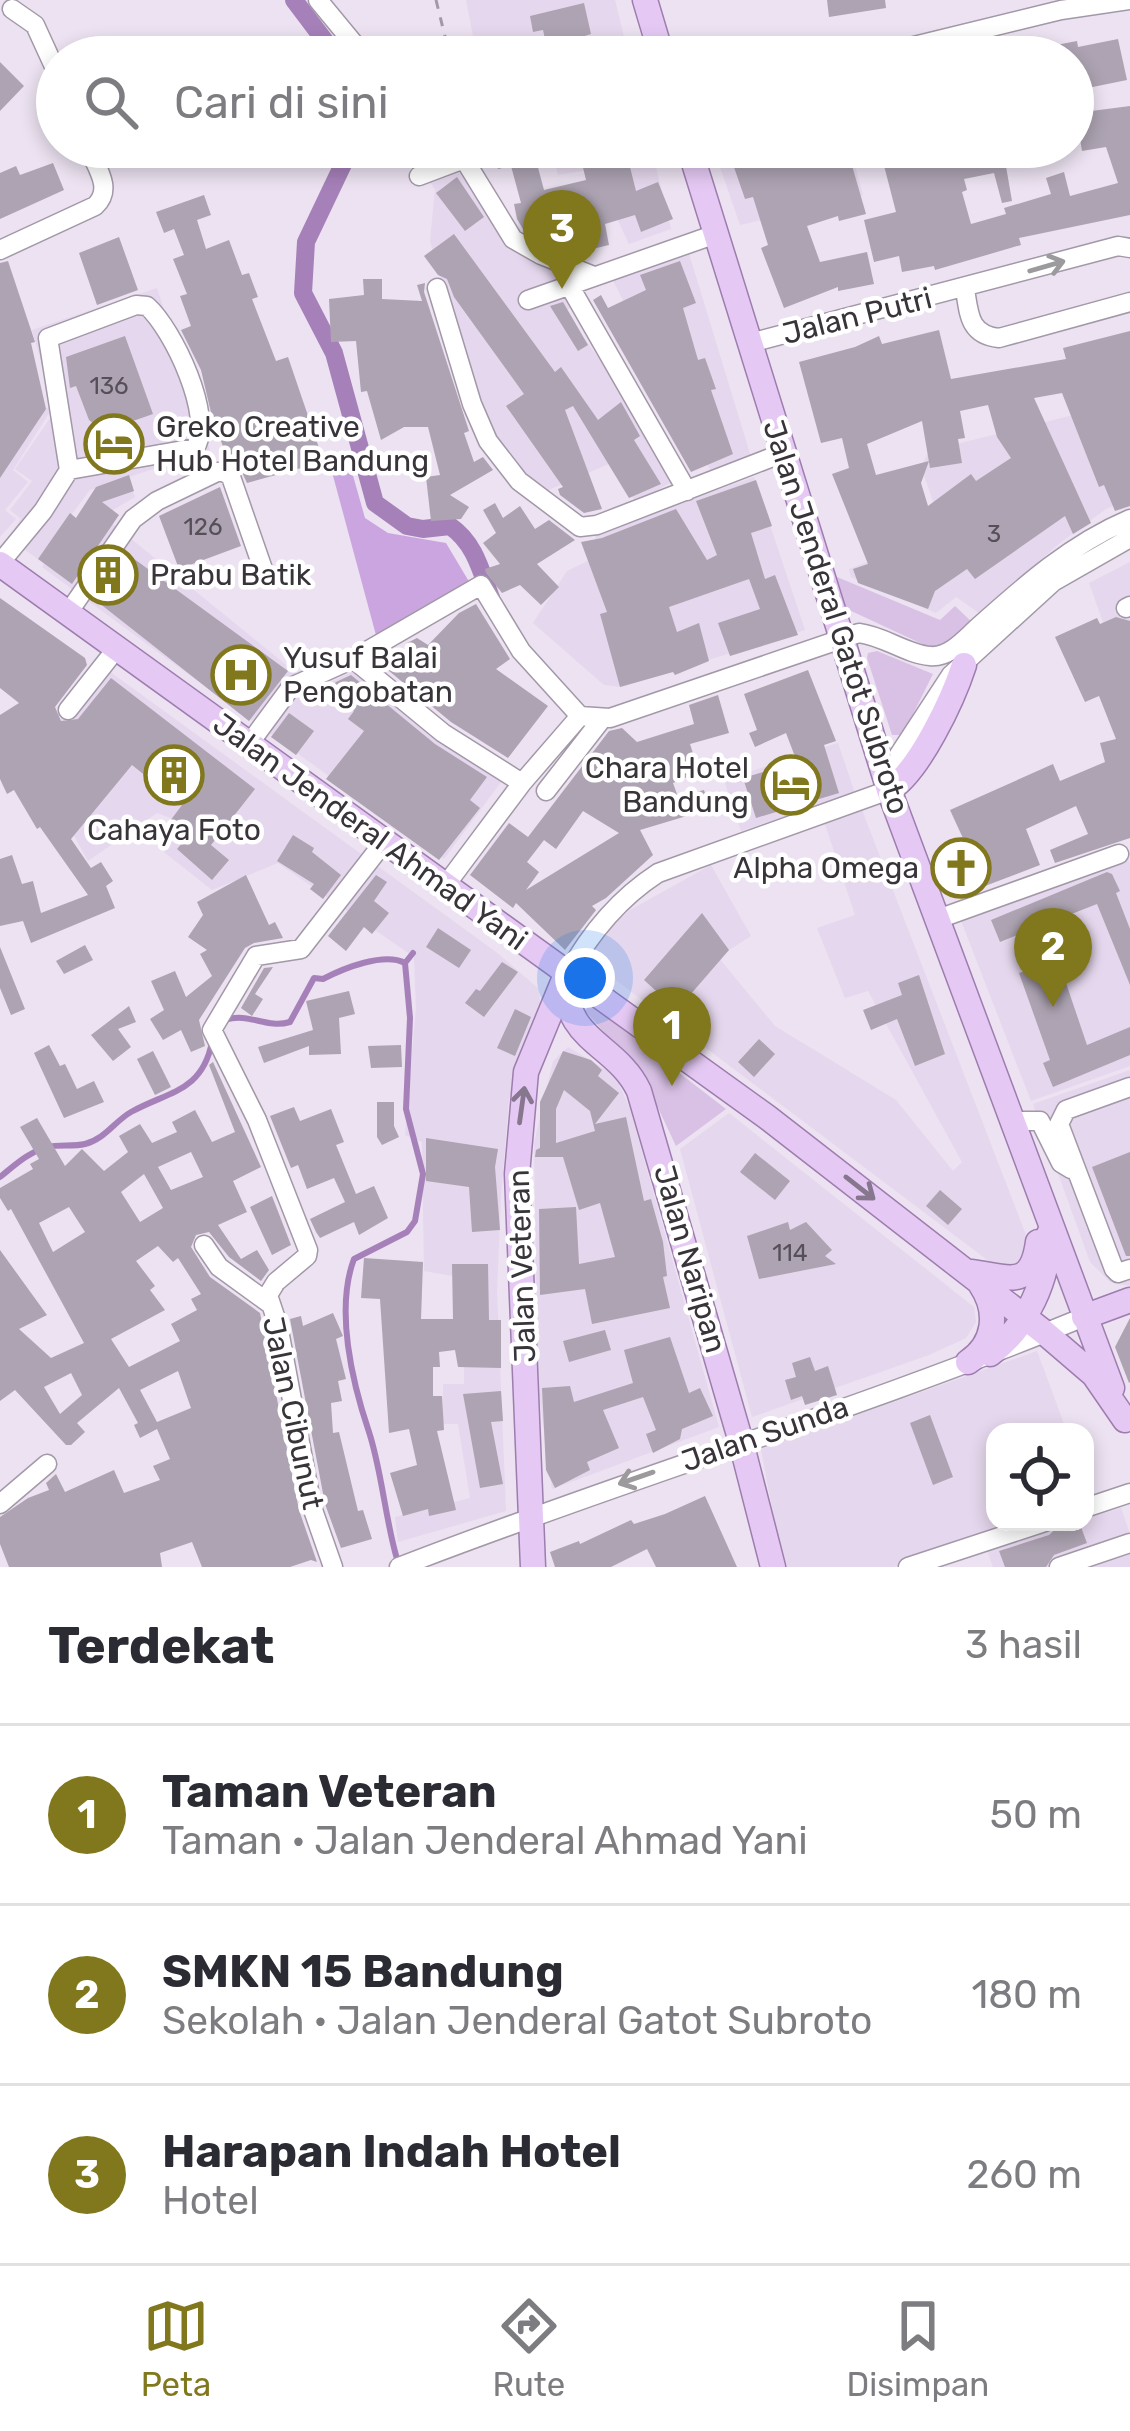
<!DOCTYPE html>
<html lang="id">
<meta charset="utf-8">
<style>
:root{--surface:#fff;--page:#f2f2f3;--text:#2b2b33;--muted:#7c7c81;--line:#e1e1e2;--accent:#81781d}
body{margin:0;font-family:Rubik,sans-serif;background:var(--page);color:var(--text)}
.controls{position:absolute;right:36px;bottom:36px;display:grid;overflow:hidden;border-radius:24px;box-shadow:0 6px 18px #0003}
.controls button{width:108px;height:108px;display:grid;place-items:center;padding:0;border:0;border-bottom:3px solid var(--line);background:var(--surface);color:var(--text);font:60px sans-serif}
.you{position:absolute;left:585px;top:978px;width:42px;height:42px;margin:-30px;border:9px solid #fff;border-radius:50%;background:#1a73e8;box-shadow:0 0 0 18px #1a73e833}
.badge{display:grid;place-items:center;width:78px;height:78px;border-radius:50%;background:var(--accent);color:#fff;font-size:39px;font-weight:700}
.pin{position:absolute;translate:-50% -99px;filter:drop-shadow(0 3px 6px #0008)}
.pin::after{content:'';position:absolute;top:63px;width:42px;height:36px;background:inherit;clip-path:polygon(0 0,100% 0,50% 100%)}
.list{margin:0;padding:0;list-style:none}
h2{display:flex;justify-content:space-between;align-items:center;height:156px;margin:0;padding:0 48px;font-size:51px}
h2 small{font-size:39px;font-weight:400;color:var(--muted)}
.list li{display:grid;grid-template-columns:78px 1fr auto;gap:36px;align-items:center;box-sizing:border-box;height:180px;padding:0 48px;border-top:3px solid var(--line)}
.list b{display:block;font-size:45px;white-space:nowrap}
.list p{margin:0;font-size:39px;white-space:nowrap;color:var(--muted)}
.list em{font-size:39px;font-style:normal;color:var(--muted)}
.icon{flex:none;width:66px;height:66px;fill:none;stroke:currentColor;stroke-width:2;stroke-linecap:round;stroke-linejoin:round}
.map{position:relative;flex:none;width:1130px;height:1567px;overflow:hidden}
.search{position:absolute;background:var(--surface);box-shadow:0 6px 18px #0003;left:36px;right:36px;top:36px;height:132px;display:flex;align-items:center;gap:30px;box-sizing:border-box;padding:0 42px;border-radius:66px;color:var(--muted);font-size:45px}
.sheet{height:696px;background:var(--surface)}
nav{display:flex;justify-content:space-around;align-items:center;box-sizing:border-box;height:168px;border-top:3px solid var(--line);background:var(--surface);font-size:33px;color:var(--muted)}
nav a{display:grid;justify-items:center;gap:6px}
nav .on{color:var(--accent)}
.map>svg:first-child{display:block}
</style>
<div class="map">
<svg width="1130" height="1567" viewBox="0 0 1130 1567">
<rect width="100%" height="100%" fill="#ece2f1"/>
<path fill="#e5d7ed" d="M466,0H615L629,57H477Z
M495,147H651L671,229L629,244L594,169L558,175L551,150Z
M713,147H850L863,195L740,225Z
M449,159L519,253L558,265L584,297L565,312L683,475L636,503L611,463L544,492L510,464L481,420L430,241L435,189L421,170Z
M687,247L751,457L711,472L607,269Z
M157,288L210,450L90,490L38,559L8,538L21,519L10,510L32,481L15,469L55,411L53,407L13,470L28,482L5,510L16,519L0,537V422L54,406L32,330Z
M1130,401V499L1106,509L1060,543L979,613L956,597L936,613L851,577L849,569L944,533L921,467L929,451Z
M754,477L805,630L621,687L604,685L533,623L567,571L602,554L594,534Z
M130,483L135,497L103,516L296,673L252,721L42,567L93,495Z
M1130,562V698L1089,583Z
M356,670L504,778L444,859L265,730L292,700Z
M109,671L496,952L539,989L541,1014L509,1099L501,1197L497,1291L506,1511L398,1542L395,1517L470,1498L458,1424H443V1384H464V1278L424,1271L422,1142L405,1135L416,1007L414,957L278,863L212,890L164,852L185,823L157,813L88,861L28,753Z
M838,743L855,793L741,831L724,780Z
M862,810L1033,1253L1022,1266L1002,1271L585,957L592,943L630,910L711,865L751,936L718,957L775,1026L896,1100L953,1171L962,1162L868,991L845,998L817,928L855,915L825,824Z
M1125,849L1130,864V1066L1031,1101L958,913Z
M568,1047L615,1075L630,1109L719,1427L552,1489L538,1387L534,1143L553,1061Z
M1130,1070V1286L1110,1282L1090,1262L1033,1104Z
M729,1113L974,1307L976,1322L966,1338L929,1355L752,1417L680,1149Z
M1037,1351L1067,1432H995V1522H1036L893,1567H783L761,1449Z
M1121,1508L1130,1534V1567H993L986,1547L1085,1522V1519Z"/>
<path fill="#d9c1e5" d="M825,572L940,620L955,606L975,625L943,647L933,649L834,603Z
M877,651L933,674L906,728L899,735H892L867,658L868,653Z
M590,1004L726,1109L676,1146L642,1074L585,1011Z"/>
<path fill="#cba5df" d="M350,465L365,518L388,533L446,543L477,595L380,650L332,472Z"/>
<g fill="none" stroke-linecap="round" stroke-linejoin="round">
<path stroke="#a681b9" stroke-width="6" d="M225,1020C249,1012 266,1029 290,1022L314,978L323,979C344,968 384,952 405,963
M0,1177C15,1165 27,1153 47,1147C59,1144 73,1147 85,1144C105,1139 115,1121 131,1112C169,1091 202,1092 212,1042
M397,1559C385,1518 382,1472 369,1432C352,1382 335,1309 354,1259L407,1232L415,1221L423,1174L406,1109L410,1018L405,963L413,953"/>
<path stroke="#a681b9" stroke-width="18" d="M294,0L337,57
M347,147V156L306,242L303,293L334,353L375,503L407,526L423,529L450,526C475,543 481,571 491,598"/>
</g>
<path fill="#ada3b2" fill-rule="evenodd" d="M827,0H885L886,8L829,17Z
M584,3L591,34L547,48L543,30L533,32L530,16Z
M1118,39L1127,80L1073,91V57H1031L1030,50L1077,41L1078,47Z
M0,62L24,86L0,111Z
M1130,106V215L1019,238L1021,245L935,270L934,266L902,272L899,256L874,262L864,220L896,212L881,154L851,162L866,214L839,221L838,216L807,226L820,262L867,252L874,284L838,291V287L784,308L761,248L768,245L753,197L745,199L727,147H970L971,155L1003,149L1012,201L1002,203L994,173L964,179L967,190L962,192L971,224L1006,214L1004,208L1051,194L1046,178L1064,172L1070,196L1118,183L1106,147L1082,151L1076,113Z
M492,147H565L566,154L536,160L544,190L586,180L578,147H625L636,191L658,182L673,219L641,232L635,215L605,224L609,245L584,251H567L547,243L523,229L517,219L514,204L521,203L511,166L498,169Z
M53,163L64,190L0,219V173L16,166L20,175Z
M457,177L484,217L465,231L436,193Z
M204,195L211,215L197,220L206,249L229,240L242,275L249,273L258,297L252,299L276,361L288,357L319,448L301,455L305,467L247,483L240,468L228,459L213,421L201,370L181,330L191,326L180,296L187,294L173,259L184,255L174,229L164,233L156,212Z
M454,234L555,372L561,367L598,420L621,402L640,436L634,440L661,484L629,498L573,406L565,410L602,509L584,513L560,495L558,489L563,487L506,406L524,394L454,297L447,279L438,275L424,256Z
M119,237L138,290L97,305L79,253Z
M8,261L35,342L31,343L46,409L0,478V263Z
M680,261L696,303L683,308L698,360L705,358L716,389L711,390L733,454L691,472L593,300L601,295L608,308L646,290L640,275Z
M363,279H382V299L422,301L417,285L425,283L424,292L469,431L464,433L474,462L483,457L493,470L450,495L469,507L461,519L431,521L426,477L440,475L428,427H404L381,440L367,391L361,392L356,341L331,342L329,299L364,295Z
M563,302L588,345L578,351L550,306Z
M939,330L951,379L1066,359L1063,348L1130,331V506L1115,511L1104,485L1099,487L1062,393L1034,398L1091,523L1073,534L1065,516L975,579L967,569L935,591L928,609L858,583L853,569L868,564L832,474L849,468L842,438L821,443L799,362L855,347L879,336L882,344ZM988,405L997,437L1011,458L976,481L971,474L928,506L921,483L929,461L876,475L867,444L922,421L930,468L962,463L958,439L965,438L960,411Z
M125,336L153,414L110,429L99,428L89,420L76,386L70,388L66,357Z
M129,475L134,491L102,502L119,515L72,584L38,559L70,513L76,518L96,487Z
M756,480L772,526L751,533L765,579L775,575L798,635L730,656L718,623L760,609L749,579L669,607L677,632L699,623L709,661L675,675L673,672L620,687L600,614L607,612L581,542L602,538L676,509L707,560L717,555L696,501Z
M220,487L241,546L179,569L159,516Z
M495,503L503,518L520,506L535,529L549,520L575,540L537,564L559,587L541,605L520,585L502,593L486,573L485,569L500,564L483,543L496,533L483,510Z
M126,553L288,671L249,721L94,599Z
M0,598L85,658L87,665L55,707L61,721L78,719L111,678L255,789L211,845L229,860L212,880L177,849L188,836L170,821L182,805L132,765L71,839L91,868L101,862L113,881L106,886L115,908L31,943L23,921L0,926V859L12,855L22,884L33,881L41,913L88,895L40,827L37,829L14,790L7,794L0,779V715L19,703L0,688Z
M476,604L510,659L496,669L548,706L508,758L451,722L383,666L394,653L401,657L407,643L417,638L428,645L459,613Z
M1116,617L1130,621V838L1055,863L1050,850L1088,834L1076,806L1026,829L1040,865L985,886L950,810L1053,764L1060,781L1105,762L1100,743L1116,739L1099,696L1085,702L1055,637L1097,618L1100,624Z
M808,670L836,741L824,745L839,793L756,818L743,778L797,762L786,733L755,747L749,733L757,730L744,694Z
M351,675L435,744L487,777L470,800L480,808L439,860L326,779L364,731L348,719L354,711L328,692L336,682Z
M718,695L729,733L690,744L699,772L673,783L678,797L704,790L710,809L640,830L653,855L606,898L592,906L596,910L565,950L516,903L513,908L470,875L509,823L528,837L609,731L622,728L637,742L694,724L689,705ZM583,811L619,833L526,890L539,872L527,862L544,840L556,849Z
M289,713L314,731L296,755L271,737Z
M293,835L314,848L312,852L341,875L323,899L310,889L314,884L277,861Z
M1107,872L1112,874L1120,891L1116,893L1130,929V985L1097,904L1046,924L1087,1045L1130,1027V1055L1053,1087L1043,1063L1050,1060L1019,973L1040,966L1027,931L1000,942L991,920Z
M246,875L269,925L275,922L283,938L254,943L245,948L199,1020L205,1046L191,1052L181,1030L163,1040L150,1019L164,1010L151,981L175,971L186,997L212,976L200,954L207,950L188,937L203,915L197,902Z
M376,875L387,882L374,901L389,913L372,934L364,927L346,951L328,936Z
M702,913L729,950L677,1010L644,980Z
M438,928L471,950L459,968L426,947Z
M85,945L93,960L64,974L56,961Z
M0,947L25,1009L11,1015L0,988Z
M502,962L518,972L484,1017L465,1003L476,989L480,991Z
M273,967L255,994L263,999L252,1016L241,1008L264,968Z
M919,975L945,1054L915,1066L897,1019L871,1030L863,1010L902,995L898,983Z
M349,991L355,1014L339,1018L341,1054L309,1055V1046L264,1063L258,1047L313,1030L306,1001Z
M129,1006L136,1022L118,1029L131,1047L113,1061L91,1035Z
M515,1009L531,1017L515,1056L497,1048Z
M759,1039L775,1054L754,1077L738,1062Z
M49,1045L60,1066L65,1064L77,1089L94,1081L104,1102L64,1118L34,1053Z
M401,1045L402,1067L371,1068L368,1046Z
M153,1051L171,1087L155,1095L137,1059Z
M563,1051L591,1060L602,1070L598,1076L619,1093L595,1124L626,1117L644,1201L651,1199L663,1242L667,1276L663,1277L670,1308L592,1324L585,1289L540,1295L539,1209L576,1207L579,1264L615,1257L600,1203L579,1210L563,1157H535L536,1150L540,1148V1102ZM564,1090L590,1111L595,1131L556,1143V1109Z
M213,1062L261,1167L233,1181L247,1212L218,1225L241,1259L257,1250L269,1270L261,1281L229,1257L209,1232L196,1235L191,1247L210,1277L260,1313L299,1510L317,1562L311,1560L290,1567H202L192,1542L160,1553L162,1567H9L0,1544V1517L28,1498L49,1490L46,1483L56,1474L65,1492L114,1470L124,1493L160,1480L153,1466L170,1459L157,1429L140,1438L134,1425L138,1423L119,1388L77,1423L85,1432L71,1445H66L15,1390L0,1401V1250L47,1315L19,1329L51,1358L84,1343L11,1209L8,1211L0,1198V1188L33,1169L30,1164L39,1159L20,1127L37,1118L65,1166L82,1149L104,1171L128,1152L119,1136L140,1124L152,1143L177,1132L172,1122L195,1110L212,1142L235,1132L209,1065ZM191,1152L203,1177L171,1190L158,1167ZM144,1174L163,1208L140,1222L121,1192ZM69,1207L85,1232L53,1252L39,1223ZM158,1246L173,1262L178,1258L201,1294L191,1299L197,1310L171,1324L180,1341L129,1367L111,1339L165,1310L150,1290L155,1286L136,1261ZM178,1371L191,1408L157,1422L140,1390ZM71,1373L82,1395L60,1414L44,1387Z
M377,1102H394V1126L399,1137L382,1145L377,1137Z
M294,1107L300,1121L331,1109L344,1142L336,1145L356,1194L374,1186L388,1218L359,1235L354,1222L320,1238L316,1232L310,1219L345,1202L334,1178L307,1189L298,1165L291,1168L270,1116Z
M426,1138L498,1149L495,1167L500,1230L472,1232L469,1187L426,1181Z
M1130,1152V1256H1126L1092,1167Z
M755,1153L790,1181L775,1200L740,1172Z
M940,1190L962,1209L948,1225L926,1206Z
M272,1196L291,1245L272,1255L250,1207Z
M788,1222L790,1230L806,1222L832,1250L825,1256L836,1264L759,1279L747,1236Z
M364,1258L423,1262L421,1319H453L452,1264H488L489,1320H501V1368L458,1367L455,1350L439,1352L440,1367H433V1396H442L444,1430L437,1431L456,1510L429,1516L428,1509L403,1516L390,1473L417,1465L409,1429L389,1433L380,1299L361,1298Z
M333,1313L343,1336L336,1339L346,1379L338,1381L342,1401L331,1403L333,1433L339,1432L358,1511L363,1510L372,1539L341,1548L325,1504L290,1319L301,1316L303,1326Z
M1130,1318V1382L1129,1383L1115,1347Z
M605,1330L611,1350L569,1362L563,1341Z
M670,1337L689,1393L700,1388L713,1416L682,1429L680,1439L653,1453L646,1434L656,1430L643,1397L603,1410L619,1448L587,1462L590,1470L555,1488L546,1470L542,1388L570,1386L574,1402L633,1383L624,1350Z
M810,1357L815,1371L828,1366L837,1395L805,1405L802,1396L791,1400L785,1380L796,1377L792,1363Z
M501,1391L503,1421L491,1422L503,1484L480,1488L463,1394Z
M930,1415L953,1477L933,1485L910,1423Z
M705,1496L737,1567H656L647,1549L611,1567H555L550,1552L579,1541L580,1544L631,1520L634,1524L665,1514Z
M1079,1522L1087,1543L1054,1555L1046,1567H1005L999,1551L1049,1535L1063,1522Z"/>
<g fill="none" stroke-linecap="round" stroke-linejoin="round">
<g stroke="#a298a7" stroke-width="21">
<path id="minor" d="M318,0L365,57
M12,9L35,25L57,73
M869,57L1061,10L1130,0
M417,147L433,169
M419,176L464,159L513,239L541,255L594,276
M0,250L95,206C114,189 96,167 88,147
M569,285L687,491
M437,288L472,404L488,441L519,481L580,527L597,525L783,453
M965,289C969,314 969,335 999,338L1130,302
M528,300L716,234
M750,343L1118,246L1130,248
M0,563L43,511L69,470L48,338L136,305L147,306C173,329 215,418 195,448L69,470
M1126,608L1130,606
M68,613L133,519L157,501L217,472H225L231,477L264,572
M353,659L443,733L522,783
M68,710L117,648
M249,744L291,687L353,659L481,585L521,651L580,716
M885,776L951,675L1053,582L1130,538
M546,791L602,719
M445,886L522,783L580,716L610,718L859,633C884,636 906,654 930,656C949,658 965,639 977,628C1025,585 1071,544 1130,519
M938,919L1119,854
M567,975C590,933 618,899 658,873L889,790
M1130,1087L1066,1110L1059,1124L1114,1269L1118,1273L1130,1269
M1014,1121H1040L1061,1163L1071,1169
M204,1245L219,1267L270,1304
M0,1504L47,1464
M1085,1508L1130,1493
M333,1567L312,1507L278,1325L268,1295L276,1282L307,1256L308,1250L257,1120L212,1030L256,956L301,949L384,842
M399,1567C625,1479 859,1410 1084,1317
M908,1567L1045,1522
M1059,1567L1130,1543"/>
</g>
<g stroke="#9d7dae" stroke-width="27">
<path id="major" d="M645,0L662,57
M689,147L889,790L1112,1388
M0,564L767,1117L1045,1333L1094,1375L1125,1420
M889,790C919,772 953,699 964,665
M567,975C560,1041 617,1043 639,1091L741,1442L773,1567
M971,1272C1006,1276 1031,1292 1038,1242
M1084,1317L1130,1300
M990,1354C1027,1327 1049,1279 1049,1234
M968,1362C995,1344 999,1312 981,1285
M533,1567L517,1174L526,1072L563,982"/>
</g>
<path stroke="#a199a4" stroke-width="3" stroke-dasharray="9 9" stroke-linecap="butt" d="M436,0L450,57"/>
<use href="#minor" stroke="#fff" stroke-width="18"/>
<use href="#major" stroke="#e5c9f4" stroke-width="24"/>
</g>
<defs><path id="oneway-shaft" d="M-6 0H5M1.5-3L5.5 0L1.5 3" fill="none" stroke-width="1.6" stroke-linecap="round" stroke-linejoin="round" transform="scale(3)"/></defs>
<g stroke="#9c9a9c">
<use href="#oneway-shaft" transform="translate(1047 266) rotate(-16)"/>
<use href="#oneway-shaft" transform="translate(636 1478) rotate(161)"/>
</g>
<g stroke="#86778e">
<use href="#oneway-shaft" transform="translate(522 1105) rotate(-82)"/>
<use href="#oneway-shaft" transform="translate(860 1188) rotate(38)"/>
</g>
<defs>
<g id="hotel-ring" transform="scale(3)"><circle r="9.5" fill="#fff" stroke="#81781d" stroke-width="1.5"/><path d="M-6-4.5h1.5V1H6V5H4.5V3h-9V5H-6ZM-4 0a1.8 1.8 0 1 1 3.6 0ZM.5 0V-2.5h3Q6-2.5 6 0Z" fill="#81781d"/></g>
<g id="building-ring" transform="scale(3)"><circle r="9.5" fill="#fff" stroke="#81781d" stroke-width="1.5"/><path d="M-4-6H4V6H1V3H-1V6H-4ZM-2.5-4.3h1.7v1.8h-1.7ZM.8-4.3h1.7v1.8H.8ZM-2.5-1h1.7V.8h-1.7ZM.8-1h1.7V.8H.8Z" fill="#81781d"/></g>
<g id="hospital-ring" transform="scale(3)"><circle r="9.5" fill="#fff" stroke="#81781d" stroke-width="1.5"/><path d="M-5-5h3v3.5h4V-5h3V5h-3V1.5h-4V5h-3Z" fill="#81781d"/></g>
<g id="church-ring" transform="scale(3)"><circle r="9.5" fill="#fff" stroke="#81781d" stroke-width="1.5"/><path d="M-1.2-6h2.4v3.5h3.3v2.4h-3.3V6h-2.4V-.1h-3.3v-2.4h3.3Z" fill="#81781d"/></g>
</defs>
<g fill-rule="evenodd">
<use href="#hotel-ring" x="114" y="444"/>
<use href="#building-ring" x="108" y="575"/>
<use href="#hospital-ring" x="241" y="675"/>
<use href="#building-ring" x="174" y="775"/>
<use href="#hotel-ring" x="791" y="785"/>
<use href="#church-ring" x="961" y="868"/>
</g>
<g text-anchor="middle" stroke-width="9" stroke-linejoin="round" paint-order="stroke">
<g font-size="24" fill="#555058">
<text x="109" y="394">136</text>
<text x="203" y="535">126</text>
<text x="994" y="542">3</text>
<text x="790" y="1261">114</text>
</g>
<g font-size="30" fill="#38343a" stroke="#fff">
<text transform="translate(857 316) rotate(-14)" y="10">Jalan Putri</text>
<text transform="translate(836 617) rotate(72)" y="10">Jalan Jenderal Gatot Subroto</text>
<text transform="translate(370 832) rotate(36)" y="10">Jalan Jenderal Ahmad Yani</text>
<text transform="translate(690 1259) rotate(74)" y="10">Jalan Naripan</text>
<text transform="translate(522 1266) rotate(-92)" y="10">Jalan Veteran</text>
<text transform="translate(293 1413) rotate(78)" y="10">Jalan Cibunut</text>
<text transform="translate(765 1434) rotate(-19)" y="10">Jalan Sunda</text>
</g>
<g font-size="30" fill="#38343a" stroke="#fff" text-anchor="start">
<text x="156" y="437">Greko Creative<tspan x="156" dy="34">Hub Hotel Bandung</tspan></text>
<text x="150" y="585">Prabu Batik</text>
<text x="283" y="668">Yusuf Balai<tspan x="283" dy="34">Pengobatan</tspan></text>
<text x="749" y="778" text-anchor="end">Chara Hotel<tspan x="749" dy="34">Bandung</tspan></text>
<text x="174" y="840" text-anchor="middle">Cahaya Foto</text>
<text x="919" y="878" text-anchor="end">Alpha Omega</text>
</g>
</g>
</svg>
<div class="controls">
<button><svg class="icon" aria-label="locate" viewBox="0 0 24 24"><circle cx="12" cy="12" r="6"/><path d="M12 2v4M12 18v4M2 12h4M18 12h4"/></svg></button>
</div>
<div class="you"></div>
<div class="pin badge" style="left:672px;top:1086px">1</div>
<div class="pin badge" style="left:1053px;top:1007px">2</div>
<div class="pin badge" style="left:562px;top:289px">3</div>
<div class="search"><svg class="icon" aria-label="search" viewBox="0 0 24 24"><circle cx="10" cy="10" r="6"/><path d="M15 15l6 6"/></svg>Cari di sini</div>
</div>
<section class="sheet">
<h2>Terdekat<small>3 hasil</small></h2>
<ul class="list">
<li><span class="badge">1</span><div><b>Taman Veteran</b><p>Taman · Jalan Jenderal Ahmad Yani</p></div><em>50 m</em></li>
<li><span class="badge">2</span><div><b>SMKN 15 Bandung</b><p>Sekolah · Jalan Jenderal Gatot Subroto</p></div><em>180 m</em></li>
<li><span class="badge">3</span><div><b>Harapan Indah Hotel</b><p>Hotel</p></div><em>260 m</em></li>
</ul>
</section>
<nav>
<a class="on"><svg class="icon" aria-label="map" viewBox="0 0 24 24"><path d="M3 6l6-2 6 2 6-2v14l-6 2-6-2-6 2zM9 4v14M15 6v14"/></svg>Peta</a>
<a><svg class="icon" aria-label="directions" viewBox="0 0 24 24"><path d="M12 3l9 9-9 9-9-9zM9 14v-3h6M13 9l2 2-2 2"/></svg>Rute</a>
<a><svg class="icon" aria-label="saved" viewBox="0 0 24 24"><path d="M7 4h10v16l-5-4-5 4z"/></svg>Disimpan</a>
</nav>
